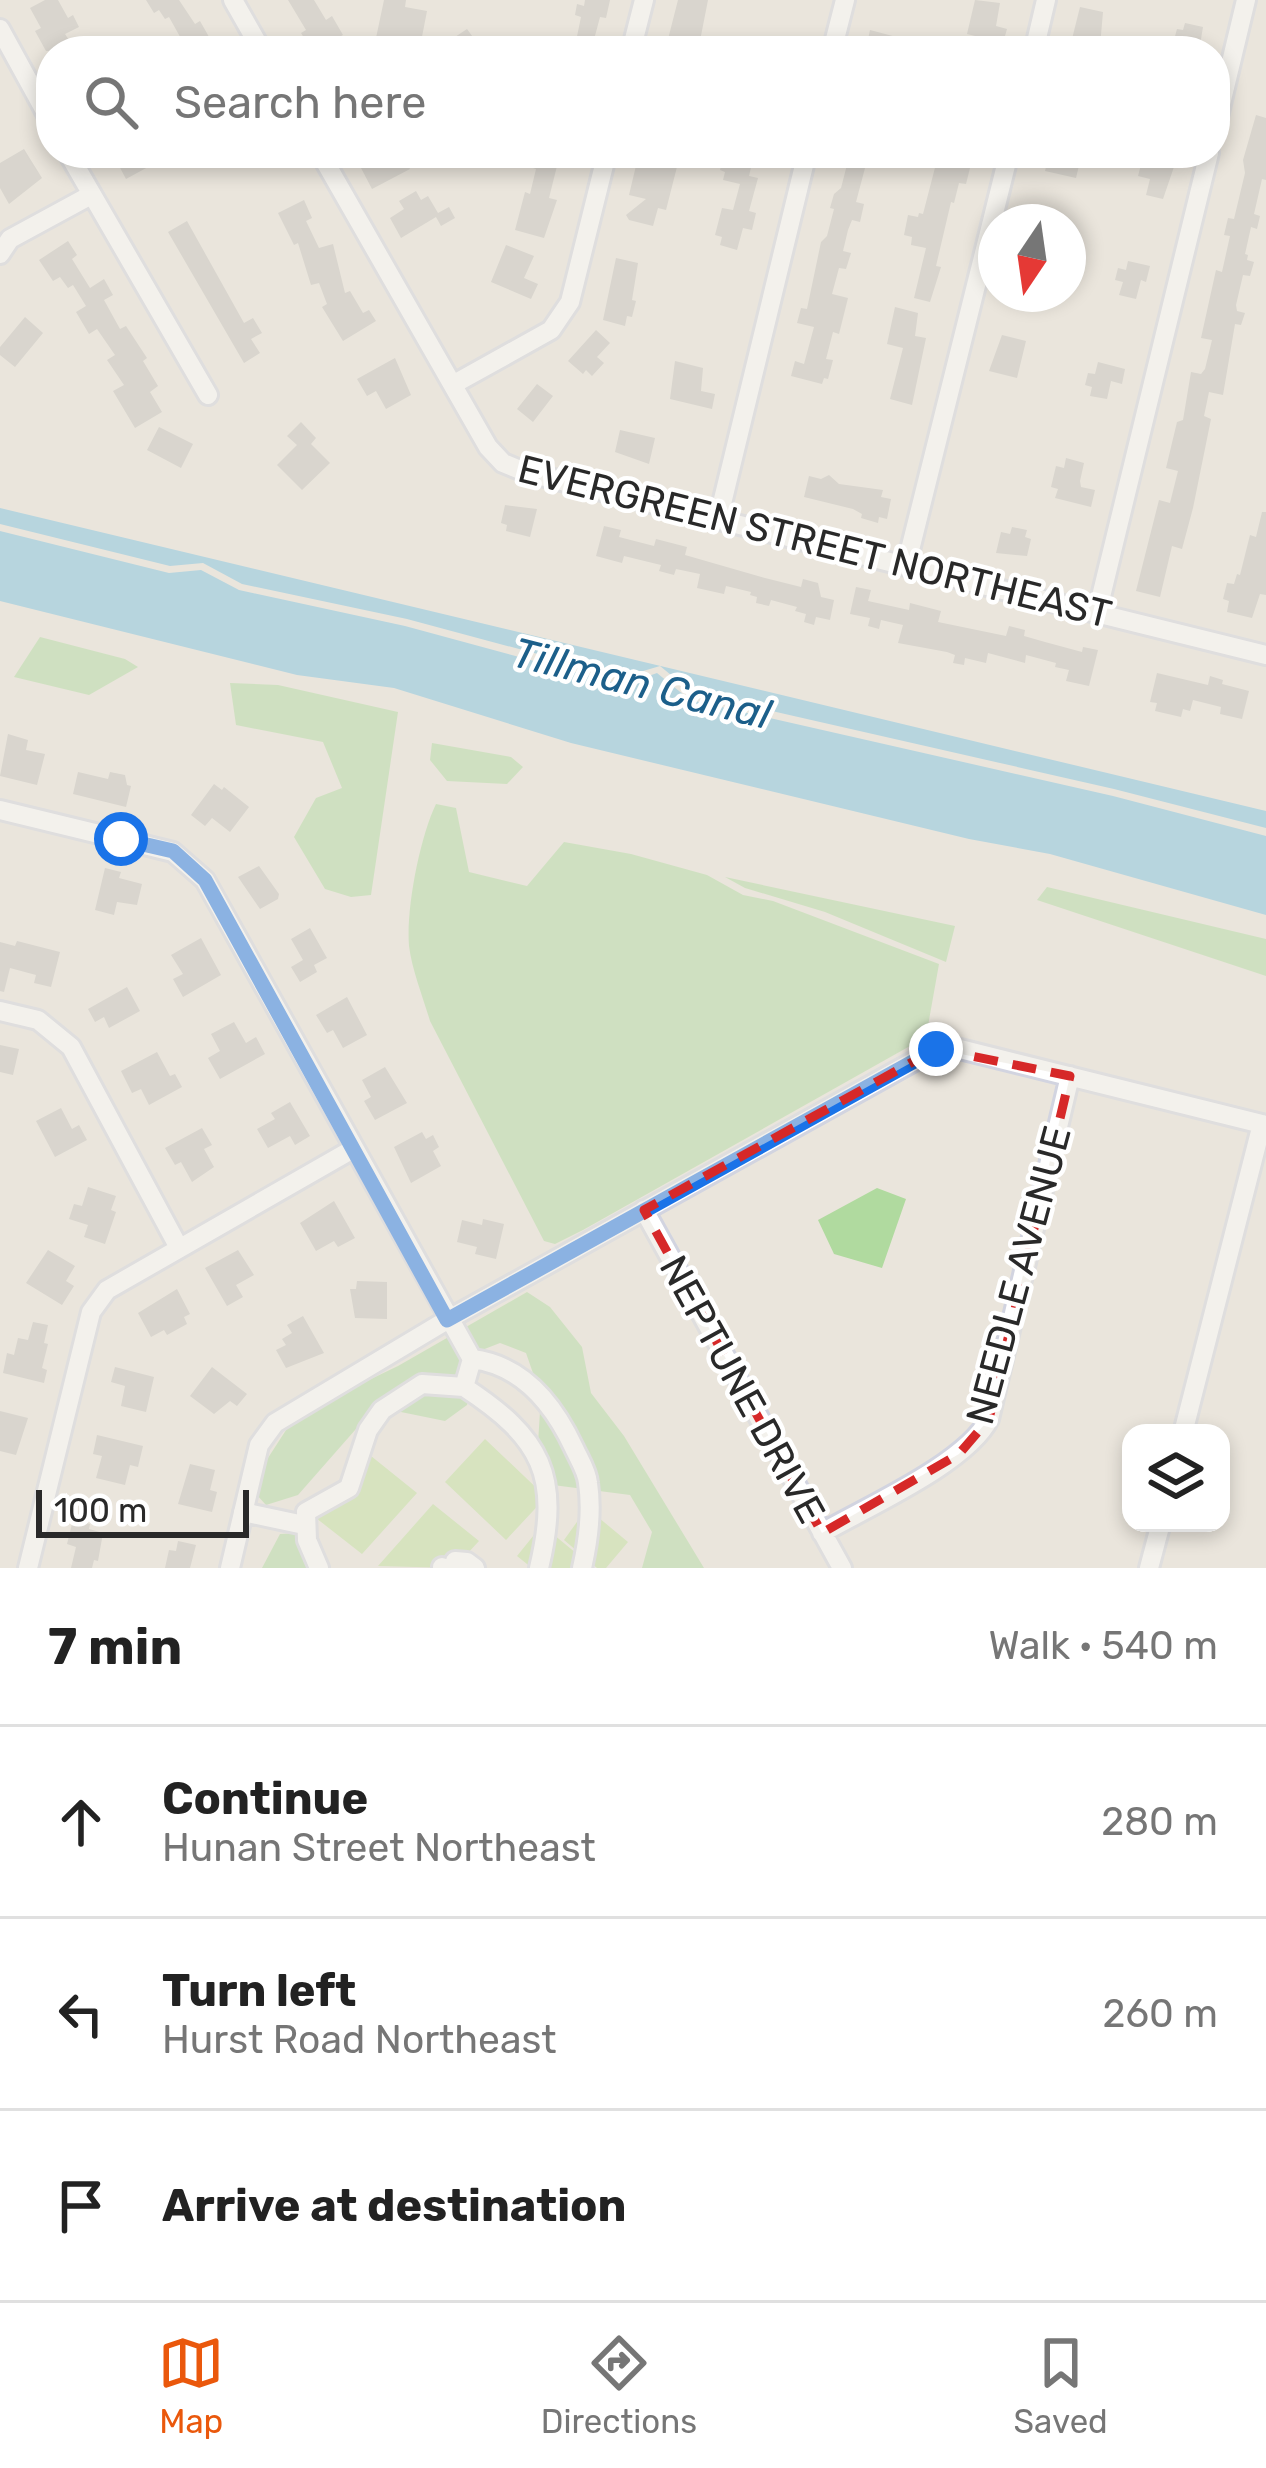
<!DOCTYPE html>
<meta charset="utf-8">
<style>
:root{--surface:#fff;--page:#f2f2f2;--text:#222;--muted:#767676;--line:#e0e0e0;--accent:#ea580c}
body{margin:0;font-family:Rubik,sans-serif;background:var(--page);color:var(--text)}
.controls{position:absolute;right:36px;bottom:36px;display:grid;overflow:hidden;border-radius:24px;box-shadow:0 6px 18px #0003}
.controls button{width:108px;height:108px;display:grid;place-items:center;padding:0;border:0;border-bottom:3px solid var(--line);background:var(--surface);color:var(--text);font:60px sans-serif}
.compass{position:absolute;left:978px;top:204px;width:108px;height:108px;border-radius:50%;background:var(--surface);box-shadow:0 6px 18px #0003;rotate:193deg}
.scale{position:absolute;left:36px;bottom:30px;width:213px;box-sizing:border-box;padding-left:12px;border:6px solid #292929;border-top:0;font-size:33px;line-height:42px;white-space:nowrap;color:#292929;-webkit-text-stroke:9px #fff;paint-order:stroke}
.stop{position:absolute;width:36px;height:36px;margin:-27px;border:9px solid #1a73e8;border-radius:50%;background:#fff}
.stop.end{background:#1a73e8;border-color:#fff;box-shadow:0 3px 12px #0008}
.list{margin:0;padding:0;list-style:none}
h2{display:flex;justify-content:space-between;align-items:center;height:156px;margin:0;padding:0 48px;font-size:51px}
h2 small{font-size:39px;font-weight:400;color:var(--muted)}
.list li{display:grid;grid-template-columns:78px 1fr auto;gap:36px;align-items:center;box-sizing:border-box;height:192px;padding:0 48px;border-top:3px solid var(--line)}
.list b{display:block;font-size:45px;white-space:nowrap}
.list p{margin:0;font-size:39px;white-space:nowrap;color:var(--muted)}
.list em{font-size:39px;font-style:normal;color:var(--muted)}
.icon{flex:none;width:66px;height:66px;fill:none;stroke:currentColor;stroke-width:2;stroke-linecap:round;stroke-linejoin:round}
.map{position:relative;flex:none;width:1266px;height:1568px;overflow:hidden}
.search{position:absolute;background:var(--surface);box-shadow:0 6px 18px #0003;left:36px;right:36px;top:36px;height:132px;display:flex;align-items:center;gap:30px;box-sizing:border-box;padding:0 42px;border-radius:48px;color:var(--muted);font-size:45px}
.sheet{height:732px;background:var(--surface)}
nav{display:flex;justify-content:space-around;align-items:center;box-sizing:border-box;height:168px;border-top:3px solid var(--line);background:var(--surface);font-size:33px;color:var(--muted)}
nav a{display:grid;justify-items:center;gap:6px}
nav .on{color:var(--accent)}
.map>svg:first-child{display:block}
</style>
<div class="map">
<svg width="1266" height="1568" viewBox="0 0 1266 1568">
<rect width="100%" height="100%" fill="#eae5dc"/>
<path fill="#b0da9f" d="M40,637L125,659L138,667L89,695L14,677Z
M230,683L278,685L398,712L371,895L351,897L325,889L294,837L316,798L342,788L323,742L236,725Z
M432,743L511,757L523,767L507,784L447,781L430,760Z
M436,804L456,808L469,872L527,886L564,842L631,854L707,875L743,895L773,901L939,964L926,1037L583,1230L555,1244L544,1241L430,1021C423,997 412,970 409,946C406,908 420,837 436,804Z
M725,877L955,926L946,962L825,912L745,888Z
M1047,887L1266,939V976L1037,900Z
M877,1188L906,1199L882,1268L834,1254L818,1220Z
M527,1292L550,1307L582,1347L591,1393L624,1436L704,1568H642L652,1532L630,1495L553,1485L537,1459L541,1396L526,1353L500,1343L482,1350L467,1405L445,1421L396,1411L363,1421L298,1495L266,1505L256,1494L266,1461L288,1427L317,1405L398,1366Z
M300,1533L324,1555L329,1568H262L280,1534Z"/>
<path fill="#c0e19c" d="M485,1439L546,1497L506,1540L445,1482Z
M371,1456L417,1493L362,1554L316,1518Z
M433,1504L479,1541L454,1568L378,1566Z
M587,1508L628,1542L606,1568H597L564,1540Z
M542,1525L582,1558L575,1568H532L517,1556Z"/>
<path fill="#7bc0e1" d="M0,508L1266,811V828L1114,789L693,693L660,666L623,677L407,619L242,584L203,563L170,566L0,524Z
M0,531L169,573L201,570L239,590L405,626L623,685L657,673L690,700L1113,796L1266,836V915L1050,854L969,839L571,743L394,688L297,675L0,601Z"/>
<path fill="#c5c1bc" d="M45,0H58L68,18L73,15L79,27L65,34L76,51H46L35,31L41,28L30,8Z
M146,0H179L195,24L200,21L217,51H188L169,17L165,19L159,10L154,13Z
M288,0H314L326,20L332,16L343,35L312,51L301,33L306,30Z
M384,0H406L405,7L427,11L421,42L376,38Z
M585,0H610L606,18L600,17L591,51H574L581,17L575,15L577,4L584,6Z
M678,0H708L698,51H665Z
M975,0L1000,3L996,26L1007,29L1003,43L967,34Z
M1080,7L1103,12L1100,46L1095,45L1093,51H1069Z
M1185,23L1203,27L1199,51H1164L1167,38L1174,40L1177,29L1183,30Z
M467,29L483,51H434Z
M870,30L904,39L900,51H871L872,46L867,44Z
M1256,115L1266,118V180L1262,179L1254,214L1260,216L1257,229L1251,227L1245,254L1248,255L1247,260L1254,262L1250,276L1243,275L1236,305L1237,311L1245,313L1241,325L1235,324L1223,395L1209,392L1204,416L1211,419L1193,508L1182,549L1172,546L1160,597L1136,591L1159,500L1170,503L1178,471L1166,468L1177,422L1183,420L1191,372L1201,374L1205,369L1212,340L1201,338L1216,270L1222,272L1230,236L1224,235L1228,218L1234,219L1245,173L1243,160Z
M24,149L42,178L9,204L0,188V163Z
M119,153H155L159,161L126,179L117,162L123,159Z
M390,153H402L410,169L372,189L361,168Z
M533,153H566L563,167L557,166L549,198L557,200L544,238L515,230L525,192L530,194L536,169L530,167Z
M639,153H677L679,159L666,210L658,208L653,226L629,220L626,215L646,199L629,195Z
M730,153L754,155L749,176L758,178L749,211L756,213L752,230L743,228L737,250L720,245L722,237L715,235L722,208L733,210L740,184L723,180L725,172L720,170L723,158L728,159Z
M850,153H869L856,202L864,204L860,222L852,220L848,230L843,251L851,253L846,269L839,268L832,294L848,298L839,334L833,332L826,359L833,360L828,379L824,378L822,384L791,376L795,361L804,364L814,327L797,323L801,308L807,309L821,242L827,236L834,209L830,208L834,194L841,188Z
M1058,153H1082L1076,178L1045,171L1049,155L1057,157Z
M1144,153L1176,161L1163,199L1146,195L1150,179L1138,176Z
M938,156L971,164L966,184L959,183L954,203L951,202L936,266L941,267L930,302L914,298L926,248L911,245L912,237L904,235L908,215L918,217L919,213L923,214Z
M416,191L421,200L428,196L438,213L449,207L455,218L441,226L436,217L401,238L390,218L404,209L399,201Z
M304,200L312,218L306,221L319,248L333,244L345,293L350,291L363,313L369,310L376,321L343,341L322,307L327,304L319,283L311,285L298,243L294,245L278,213Z
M187,221L244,323L253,318L262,333L251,339L260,353L244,363L168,232Z
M68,241L77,255L72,259L90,288L104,279L113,295L104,300L120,329L126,326L147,358L143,361L158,386L150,392L162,412L135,428L113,391L124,385L107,360L115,355L97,329L89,334L76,312L86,306L73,285L68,288L60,277L53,281L39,260Z
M506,245L534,256L524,278L538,284L531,299L491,282Z
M616,258L638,263L632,300L636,301L632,317L627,316L625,326L603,320Z
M1128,261L1150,266L1146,282L1141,280L1136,299L1119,295L1123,282L1115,280L1118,268L1126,270Z
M895,307L918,313L915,336L926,338L912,405L890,399L903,348L887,344Z
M25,317L43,333L15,367L0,355V347Z
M596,330L610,343L597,357L604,363L592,376L586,370L583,374L568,361Z
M1002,335L1026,341L1017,378L989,371Z
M395,358L411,395L386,409L376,391L367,396L357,379Z
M675,361L703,368L701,391L715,394L712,409L670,399Z
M1098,362L1125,369L1122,384L1111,381L1107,399L1090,396L1092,387L1085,385L1088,373L1095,374Z
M537,384L553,396L533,422L517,409Z
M301,422L316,438L311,444L330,463L302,490L277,465L297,445L287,436Z
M159,427L193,444L181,468L147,450Z
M620,430L655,438L649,464L615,452Z
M1066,458L1084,463L1080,481L1081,487L1095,490L1091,507L1055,498L1058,489L1051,487L1056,466L1064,468Z
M829,475L839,484L883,490L881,497L891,499L887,519L879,517L878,523L861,518L862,514L853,509L804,497L809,476L821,479Z
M505,505L537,509L530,537L506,531L507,525L501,523Z
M1262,512H1266V595L1260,594L1252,618L1227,612L1229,601L1223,599L1227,583L1234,584L1237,574L1240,575L1250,535L1256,537Z
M604,526L621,530L619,537L654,546L656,539L687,547L685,555L765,578L801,587L803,579L818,583L821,597L834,600L830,620L816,617L814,625L804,622L806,614L795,611L797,607L771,600L769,606L756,603L757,597L750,595L751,592L726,586L724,594L697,588L700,574L676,569L674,575L659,571L661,565L624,556L622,563L596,556Z
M1012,527L1027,530L1025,537L1031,539L1027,556L996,553L1001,532L1010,534Z
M856,587L871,590L868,601L909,610L910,603L941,611L938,622L1006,636L1009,626L1025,630L1024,636L1045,642L1082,652L1083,647L1098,650L1089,686L1066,681L1069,670L1055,667L1056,663L1026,655L1025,663L988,653L986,663L965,658L964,665L953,663L955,655L947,652L898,643L903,625L881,620L879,629L868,626L870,618L850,614Z
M1157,673L1208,685L1210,676L1223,680L1222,684L1249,691L1242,719L1220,714L1221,707L1193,700L1190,711L1183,709L1181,717L1155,711L1157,703L1150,702Z
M8,734L28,740L26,750L45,754L37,785L0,776Z
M78,772L108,779L110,772L125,775L127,785L131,786L126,807L73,794Z
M214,784L222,790L224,787L249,807L230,832L212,818L205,826L191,815Z
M259,866L279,894L278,899L260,909L238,877Z
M105,868L121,872L119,878L142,884L137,905L117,902L114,915L95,910Z
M310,928L327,958L314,965L317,972L300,982L291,967L303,960L291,939Z
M201,938L221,975L183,997L173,979L183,974L171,955Z
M17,941L60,952L51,987L34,983L36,975L10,968L4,992L0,991V942L15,946Z
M127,987L140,1011L109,1028L104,1017L95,1022L88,1009Z
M347,997L367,1035L343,1048L333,1030L327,1033L316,1015Z
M234,1022L246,1043L256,1037L265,1054L220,1079L208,1058L220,1051L211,1034Z
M0,1045L19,1049L13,1075L0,1072Z
M157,1052L170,1076L175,1074L182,1087L149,1105L141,1089L132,1093L121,1071Z
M385,1067L407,1103L375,1120L364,1101L371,1097L362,1080Z
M290,1102L310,1136L295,1145L290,1136L268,1148L257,1129L275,1119L271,1113Z
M61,1108L72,1129L79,1125L87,1140L55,1157L36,1121Z
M202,1128L212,1145L204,1149L214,1167L192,1182L181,1162L175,1165L165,1148Z
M422,1132L426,1139L433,1135L439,1147L433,1151L441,1166L411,1183L394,1147Z
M88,1187L116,1196L111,1210L116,1212L105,1244L84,1237L88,1225L69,1219L74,1204L82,1206Z
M334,1201L355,1238L338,1247L334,1241L316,1251L300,1223Z
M483,1219L504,1224L496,1259L475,1254L477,1247L457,1242L462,1220L482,1225Z
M48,1250L75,1266L66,1281L74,1286L62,1305L26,1283Z
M238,1250L254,1275L236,1285L243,1297L227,1306L205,1268Z
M357,1281L387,1282V1319L355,1318L350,1289H356Z
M177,1289L190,1314L184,1317L187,1324L167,1335L164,1330L151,1337L138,1313Z
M303,1316L324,1353L286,1368L276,1350L286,1345L282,1339L292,1333L287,1325Z
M33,1322L48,1325L44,1343L48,1344L42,1368L47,1370L44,1383L3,1373L7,1353L14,1355L18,1338L28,1340Z
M115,1367L154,1377L146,1412L121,1406L125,1386L111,1382Z
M212,1367L247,1394L237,1406L230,1401L214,1414L190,1396Z
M0,1411L28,1418L16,1455L0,1451Z
M97,1435L143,1446L138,1467L130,1465L125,1485L96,1478L102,1456L93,1454Z
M190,1464L215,1470L210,1490L217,1492L212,1512L178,1504Z
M80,1521L90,1524L89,1529L103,1533L98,1561L94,1560L92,1568H71L76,1547L67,1544L72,1524L79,1526Z
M178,1541L196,1545L190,1568H165L169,1550L176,1551Z"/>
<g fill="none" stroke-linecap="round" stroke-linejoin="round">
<g stroke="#d2d4e0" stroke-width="24">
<path id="minor" d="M233,0L262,51
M0,29L51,122
M631,51L644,0
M832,51L845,0
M1034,51L1046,0
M1215,129L1246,0
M68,153L208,395
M320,153L488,447L503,463L525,472L1266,655
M0,254L10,239L91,195
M454,384L551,330L570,302L607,153
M718,520L807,153
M906,566L1009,153
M1097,613L1209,153
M0,810L173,852L205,880L472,1359L464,1387L422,1384L382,1410L368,1430L349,1488L306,1512L307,1540L319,1568
M0,1011L38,1020L71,1047L178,1246
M644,1210L842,1568
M472,1359C523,1365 554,1405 574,1448C579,1459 587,1471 588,1483C592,1510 588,1542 582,1568
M464,1387C542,1438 561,1476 539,1568
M1183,1433L1262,1124
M243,1512L304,1525
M822,1533C867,1507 967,1463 989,1419L1070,1076
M455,1561L467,1562L475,1568
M28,1568L91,1312L107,1290L353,1149
M230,1568L259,1445L275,1423L447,1320L936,1049H960L1266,1125
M442,1568V1567
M1149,1568L1161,1523"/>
</g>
<use href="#minor" stroke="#fff" stroke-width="18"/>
</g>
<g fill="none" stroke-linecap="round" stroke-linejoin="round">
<path stroke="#1a73e8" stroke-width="15" d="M121,839L173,851L205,880L447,1320L936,1049"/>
</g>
<path d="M0 0H1266V1568H0ZM936,1049L1070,1076L989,1419L959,1454L822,1533L644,1210Z" fill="#eae5dc" fill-opacity=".55" fill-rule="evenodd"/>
<path fill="none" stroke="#d62828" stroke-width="9" stroke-dasharray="24 15" stroke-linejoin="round" d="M936,1049L1070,1076L989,1419L959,1454L822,1533L644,1210Z"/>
<g text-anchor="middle" stroke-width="9" stroke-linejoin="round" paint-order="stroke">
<g font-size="39" fill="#292929" stroke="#fff">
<text transform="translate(815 541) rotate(14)" y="14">EVERGREEN STREET NORTHEAST</text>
<text transform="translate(1018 1275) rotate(-75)" y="14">NEEDLE AVENUE</text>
<text transform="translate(743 1389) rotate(61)" y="14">NEPTUNE DRIVE</text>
</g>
<g font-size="42" font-style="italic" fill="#1c5f8a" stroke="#fff">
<text transform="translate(642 683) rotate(14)" y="15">Tillman Canal</text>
</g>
</g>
</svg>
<div class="controls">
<button><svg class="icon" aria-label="layers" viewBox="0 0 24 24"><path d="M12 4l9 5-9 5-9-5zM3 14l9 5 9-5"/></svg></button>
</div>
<svg class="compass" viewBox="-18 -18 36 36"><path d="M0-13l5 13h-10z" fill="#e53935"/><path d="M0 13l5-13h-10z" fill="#767676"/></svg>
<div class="scale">100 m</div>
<div class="stop" style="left:121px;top:839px"></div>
<div class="stop end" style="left:936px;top:1049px"></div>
<div class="search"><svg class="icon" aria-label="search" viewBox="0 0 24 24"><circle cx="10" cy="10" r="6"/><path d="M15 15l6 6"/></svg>Search here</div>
</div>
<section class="sheet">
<h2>7 min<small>Walk · 540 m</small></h2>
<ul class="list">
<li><svg class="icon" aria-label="ahead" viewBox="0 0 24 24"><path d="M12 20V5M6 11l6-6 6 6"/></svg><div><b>Continue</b><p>Hunan Street Northeast</p></div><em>280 m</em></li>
<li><svg class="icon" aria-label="left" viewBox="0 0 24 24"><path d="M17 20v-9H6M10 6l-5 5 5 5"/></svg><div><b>Turn left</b><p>Hurst Road Northeast</p></div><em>260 m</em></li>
<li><svg class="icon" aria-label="arrive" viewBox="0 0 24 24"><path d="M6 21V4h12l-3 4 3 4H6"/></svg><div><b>Arrive at destination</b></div></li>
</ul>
</section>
<nav>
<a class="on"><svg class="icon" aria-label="map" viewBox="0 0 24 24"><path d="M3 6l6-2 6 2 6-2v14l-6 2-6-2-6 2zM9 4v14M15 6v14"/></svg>Map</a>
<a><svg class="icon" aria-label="directions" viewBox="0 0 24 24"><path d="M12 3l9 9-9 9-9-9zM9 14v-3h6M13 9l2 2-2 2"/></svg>Directions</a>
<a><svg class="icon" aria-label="saved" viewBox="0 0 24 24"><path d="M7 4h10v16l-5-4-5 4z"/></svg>Saved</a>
</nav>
